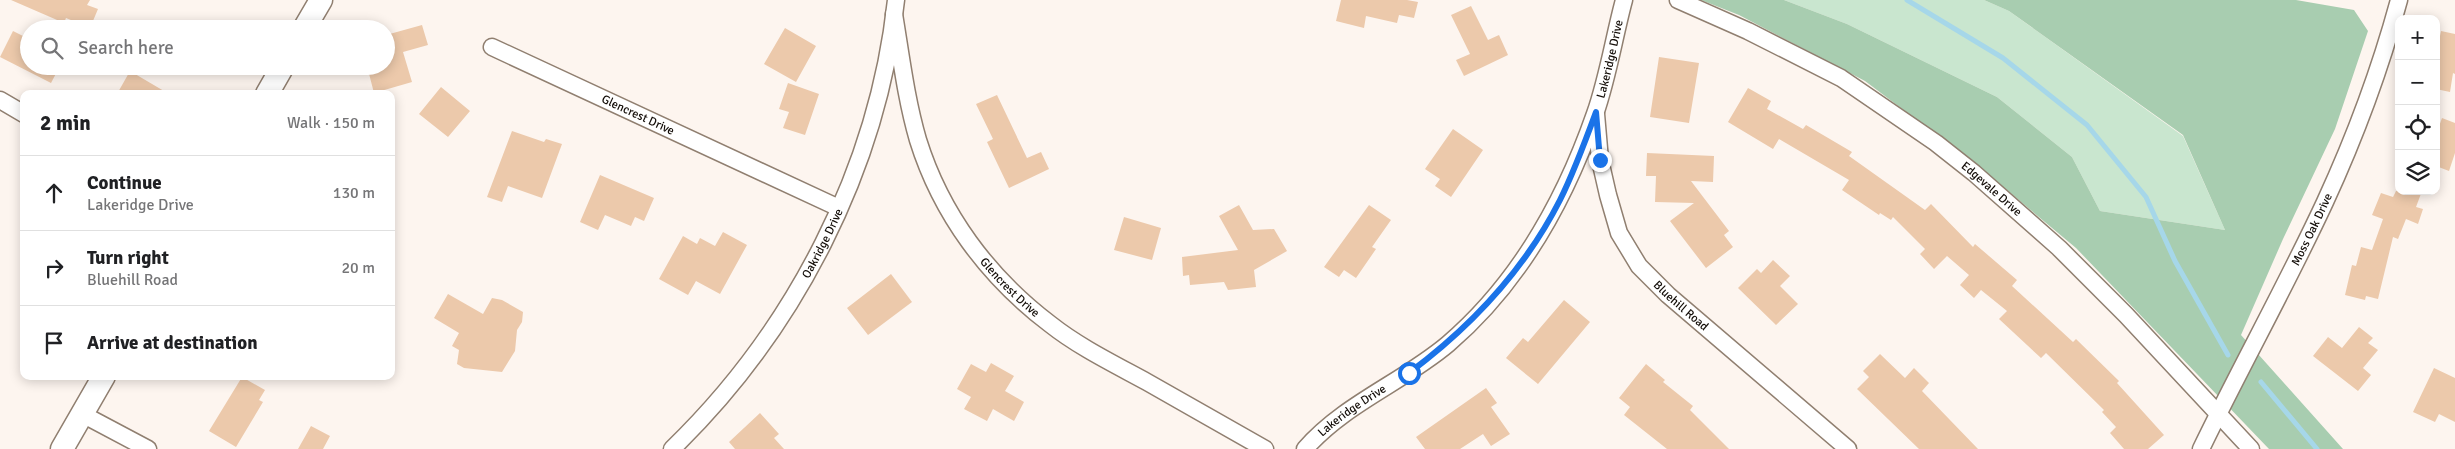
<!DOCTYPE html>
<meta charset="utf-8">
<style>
:root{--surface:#fff;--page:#f6f6f6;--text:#202124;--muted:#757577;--line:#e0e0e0}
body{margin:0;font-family:Signika,sans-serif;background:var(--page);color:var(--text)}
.controls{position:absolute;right:15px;top:15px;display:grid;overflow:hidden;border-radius:10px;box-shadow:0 2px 12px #0003}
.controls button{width:45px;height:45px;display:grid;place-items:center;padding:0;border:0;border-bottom:1px solid var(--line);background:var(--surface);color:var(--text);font:25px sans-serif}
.stop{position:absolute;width:15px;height:15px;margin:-11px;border:4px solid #1a73e8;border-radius:50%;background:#fff}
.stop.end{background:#1a73e8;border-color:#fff;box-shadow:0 1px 5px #0008}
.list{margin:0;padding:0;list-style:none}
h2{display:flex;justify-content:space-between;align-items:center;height:65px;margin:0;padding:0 20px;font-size:21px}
h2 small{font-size:16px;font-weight:400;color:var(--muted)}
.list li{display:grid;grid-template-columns:32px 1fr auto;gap:15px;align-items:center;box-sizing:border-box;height:75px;padding:0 20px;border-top:1px solid var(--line)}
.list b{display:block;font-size:19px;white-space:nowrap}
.list p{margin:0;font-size:16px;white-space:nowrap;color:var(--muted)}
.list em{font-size:16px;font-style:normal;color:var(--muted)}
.icon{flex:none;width:28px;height:28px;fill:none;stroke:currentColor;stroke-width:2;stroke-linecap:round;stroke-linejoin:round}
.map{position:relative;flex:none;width:2455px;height:449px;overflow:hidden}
.search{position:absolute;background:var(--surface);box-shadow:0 2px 12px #0003;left:20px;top:20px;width:375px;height:55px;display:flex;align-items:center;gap:12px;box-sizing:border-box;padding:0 18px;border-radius:28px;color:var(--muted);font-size:19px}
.panel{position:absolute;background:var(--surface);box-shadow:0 2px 12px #0003;left:20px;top:90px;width:375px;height:290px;border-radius:10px}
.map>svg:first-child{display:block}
</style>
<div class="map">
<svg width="2455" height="449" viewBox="0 0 2455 449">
<rect width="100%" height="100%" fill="#fdf5ef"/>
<path fill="#c9e6cf" d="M1784,0H1984L2009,11L2183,136L2225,230L2100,211L2072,157L1997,97L1847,24Z"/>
<path fill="#a8cdb0" d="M1701,0H1784L1847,24L1997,97L2072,157L2100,211L2225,230L2183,135L2009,11L1984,0H2296L2354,10L2368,31L2335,129L2283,239L2241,335L2343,449H2269L2076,248L1978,166L1865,81L1739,15Z"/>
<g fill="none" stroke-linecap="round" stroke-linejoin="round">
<path stroke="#a6d7e9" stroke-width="5" d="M1907,0L2003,58L2087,125L2146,197L2175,261L2228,355
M2261,382L2317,449"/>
</g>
<path fill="#ecc9ab" d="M11,0H90L87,5L98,9L90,28L66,18L64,23Z
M1341,0H1407L1418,2L1414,18L1399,15L1397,23L1366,16L1364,28L1336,21Z
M1471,6L1488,40L1499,35L1508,55L1464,76L1456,60L1470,54L1451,15Z
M422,25L428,45L403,52L412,82L374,93L367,66H386V35Z
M785,28L816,46L796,82L764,64Z
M13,31L29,39V66H60L51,83L0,57Z
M2441,31L2455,34V74L2453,73L2450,92L2436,89V56Z
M1659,57L1699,63L1689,123L1650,117Z
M130,71L169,94H117Z
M788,83L819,94L805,135L783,128L789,112L779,109Z
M441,87L470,111L448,137L419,114Z
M1748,88L1771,101L1767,109L1803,129L1806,125L1852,152L1849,156L1925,210L1931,204L1973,247L1975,244L2017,280L2012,286L2073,342L2076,339L2119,381L2117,383L2164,435L2148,449H2124L2110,433L2116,427L2102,412L2104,410L2046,353L2041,358L1999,319L2007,311L1981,290L1974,298L1960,285L1969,275L1947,256L1934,269L1920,254L1925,249L1893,217L1891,220L1880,213L1879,215L1842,190L1849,180L1779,139L1773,149L1728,122Z
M997,95L1027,158L1041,152L1049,169L1009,188L987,142L993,139L976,104Z
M2442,118L2455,123V153L2449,171L2436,166V135Z
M1453,129L1483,150L1451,197L1435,186L1440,179L1425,169Z
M512,131L544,142L546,139L562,144L542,198L508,186L502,202L487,197Z
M1647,153L1714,156L1713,182L1691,181L1729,231L1724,235L1733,247L1706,268L1670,221L1694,203L1655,202L1656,176H1646Z
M600,175L654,198L644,221L635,217L631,226L605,215L598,230L580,222Z
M2396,191H2422L2416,207L2423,209L2418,224L2406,219L2398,239L2393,237L2378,299L2366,296L2365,300L2345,295L2352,265L2356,266L2361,247L2372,250L2383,219L2372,215L2381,193L2393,197Z
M1239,205L1253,230L1274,229L1287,251L1254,270L1256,287L1228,290L1224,282L1190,285L1189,275L1183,276L1182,257L1238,250L1219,216Z
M1369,205L1391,220L1372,247L1376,249L1356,278L1344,270L1339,277L1324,267Z
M1124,217L1161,228L1152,260L1114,250Z
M723,232L747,245L720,294L696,281L688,295L659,279L683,236L697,244L700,238L715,246Z
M1773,260L1790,276L1780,286L1798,304L1776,325L1738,288L1757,269L1761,273Z
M891,274L912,302L868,335L847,308Z
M448,294L483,314L492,298L502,300L523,312L522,322L517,330L515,351L502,372L464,368L457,364L459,350L452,346L459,333L434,318Z
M1564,300L1590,322L1538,384L1506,358L1523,338L1528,342Z
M2359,327L2373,338L2368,343L2378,350L2363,368L2371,375L2358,391L2313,356L2328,337L2342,348Z
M1880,354L1905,378L1914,368L1929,383L1922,391L1978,449H1919L1857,389L1869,377L1863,371Z
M991,363L1014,376L1005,391L1024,402L1014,421L993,409L987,421L964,409L971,397L957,389L971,364L986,372Z
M1646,364L1665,380L1663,382L1693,406L1690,410L1729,449H1667L1624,415L1630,407L1619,398Z
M2434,368L2455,378V422L2439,414L2435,422L2413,412Z
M242,377L265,390L259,400L263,402L236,447L209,431Z
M1486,388L1497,403L1491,407L1510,434L1491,446L1483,434L1460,449H1425L1416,437Z
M760,413L779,434L774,438L784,449H735L729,442Z
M311,426L330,436L323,449H298Z"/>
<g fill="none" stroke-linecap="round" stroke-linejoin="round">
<g stroke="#907f70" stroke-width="19">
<g id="minor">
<path id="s1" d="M1678,0L1748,31L1841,78L1936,143L1974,173L2059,248L2126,315L2251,449"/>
<path id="s2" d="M894,14C901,56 906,99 918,140C941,214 988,277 1050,324C1079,347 1114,364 1147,382C1186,404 1226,427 1265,449"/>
<path id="s3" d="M492,47L839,208"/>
<path d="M0,100L24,114"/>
<path id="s4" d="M1596,114L1600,160L1608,195L1619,233L1639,266L1668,295L1848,449"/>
<path d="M82,414L148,449"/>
<path id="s5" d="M672,449C794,331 878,169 896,0"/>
<path id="s6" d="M1305,449C1344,404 1403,382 1448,344C1518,284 1565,200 1595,114C1608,77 1614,37 1624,0"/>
<path id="s7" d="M2201,449C2241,366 2286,286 2325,202C2355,137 2380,70 2399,0"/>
</g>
</g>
<g stroke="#907f70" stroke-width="25">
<path id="secondary" d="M304,29L321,0
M267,94L283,66
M62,449L104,376"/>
</g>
<use href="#minor" stroke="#fff" stroke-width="16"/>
<use href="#secondary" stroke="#fff" stroke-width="22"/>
</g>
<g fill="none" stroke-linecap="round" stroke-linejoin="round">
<path stroke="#1a73e8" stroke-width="6" d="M1409,373C1472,326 1524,271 1560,200C1574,172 1585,142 1596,112L1600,160"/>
</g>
<g text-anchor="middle" stroke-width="5" stroke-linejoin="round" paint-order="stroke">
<g font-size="12" fill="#120c07" stroke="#fff">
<text dy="4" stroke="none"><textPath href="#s6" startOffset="511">Lakeridge Drive</textPath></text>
<text dy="4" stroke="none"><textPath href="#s3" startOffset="161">Glencrest Drive</textPath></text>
<text dy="4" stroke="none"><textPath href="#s1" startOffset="368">Edgevale Drive</textPath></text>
<text dy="4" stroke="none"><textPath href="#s7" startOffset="246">Moss Oak Drive</textPath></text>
<text dy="4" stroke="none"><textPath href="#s5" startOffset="256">Oakridge Drive</textPath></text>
<text dy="4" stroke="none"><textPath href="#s2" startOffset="304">Glencrest Drive</textPath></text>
<text dy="4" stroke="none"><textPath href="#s4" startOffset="218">Bluehill Road</textPath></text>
<text dy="4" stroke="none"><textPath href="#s6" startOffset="61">Lakeridge Drive</textPath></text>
</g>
</g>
</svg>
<div class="controls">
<button>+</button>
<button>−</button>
<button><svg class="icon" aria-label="locate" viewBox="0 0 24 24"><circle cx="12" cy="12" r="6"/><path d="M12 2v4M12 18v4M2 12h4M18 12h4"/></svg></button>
<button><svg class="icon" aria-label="layers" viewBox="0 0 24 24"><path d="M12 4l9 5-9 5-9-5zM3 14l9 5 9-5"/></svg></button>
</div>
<div class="stop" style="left:1409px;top:373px"></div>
<div class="stop end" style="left:1600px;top:160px"></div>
<div class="search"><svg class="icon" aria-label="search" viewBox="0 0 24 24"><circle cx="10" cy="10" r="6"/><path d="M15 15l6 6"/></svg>Search here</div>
<section class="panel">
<h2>2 min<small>Walk · 150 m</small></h2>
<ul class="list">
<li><svg class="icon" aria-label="ahead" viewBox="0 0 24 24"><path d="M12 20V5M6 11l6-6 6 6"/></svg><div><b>Continue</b><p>Lakeridge Drive</p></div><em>130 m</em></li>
<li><svg class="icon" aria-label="right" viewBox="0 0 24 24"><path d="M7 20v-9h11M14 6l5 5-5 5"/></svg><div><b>Turn right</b><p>Bluehill Road</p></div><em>20 m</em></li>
<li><svg class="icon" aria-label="arrive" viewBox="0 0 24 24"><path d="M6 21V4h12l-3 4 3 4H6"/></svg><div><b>Arrive at destination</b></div></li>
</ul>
</section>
</div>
